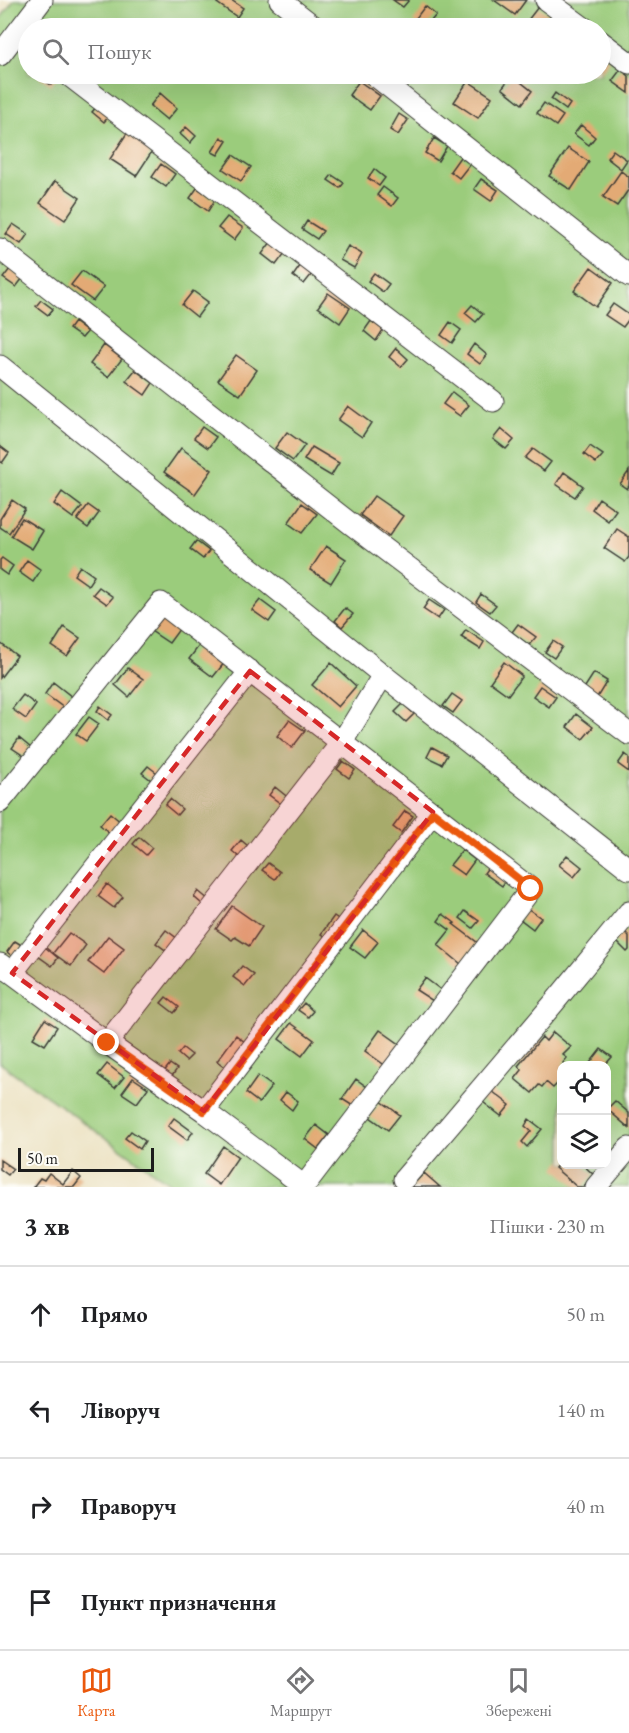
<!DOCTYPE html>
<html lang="uk">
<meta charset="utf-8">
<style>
:root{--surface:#fff;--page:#f6f6f6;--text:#202124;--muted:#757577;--line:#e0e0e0;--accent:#ea580c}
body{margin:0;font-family:"EB Garamond",serif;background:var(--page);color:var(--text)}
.controls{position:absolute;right:18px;bottom:18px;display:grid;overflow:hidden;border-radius:12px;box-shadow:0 6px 24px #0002}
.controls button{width:54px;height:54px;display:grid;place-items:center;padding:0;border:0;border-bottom:2px solid var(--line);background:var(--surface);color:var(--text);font:30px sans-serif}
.scale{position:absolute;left:18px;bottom:15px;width:136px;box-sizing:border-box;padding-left:6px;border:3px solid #1c1c1c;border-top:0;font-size:16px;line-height:21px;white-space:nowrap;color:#1c1c1c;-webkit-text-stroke:4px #fdfcf7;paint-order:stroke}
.stop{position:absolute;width:18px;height:18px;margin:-14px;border:4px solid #ea580c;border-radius:50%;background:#fff}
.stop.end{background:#ea580c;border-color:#fff;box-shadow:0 2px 6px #0008}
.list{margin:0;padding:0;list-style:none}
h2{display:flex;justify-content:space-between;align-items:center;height:78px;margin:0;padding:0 24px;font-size:26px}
h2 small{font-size:20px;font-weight:400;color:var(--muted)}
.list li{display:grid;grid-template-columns:39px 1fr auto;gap:18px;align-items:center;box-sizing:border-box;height:96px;padding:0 24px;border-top:2px solid var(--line)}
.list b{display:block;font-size:22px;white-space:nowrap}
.list em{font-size:20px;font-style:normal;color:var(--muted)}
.icon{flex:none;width:33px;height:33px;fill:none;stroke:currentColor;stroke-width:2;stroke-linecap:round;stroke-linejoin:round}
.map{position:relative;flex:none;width:629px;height:1187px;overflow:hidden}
.search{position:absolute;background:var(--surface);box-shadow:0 6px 24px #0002;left:18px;right:18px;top:18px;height:66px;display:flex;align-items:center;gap:15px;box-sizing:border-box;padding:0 21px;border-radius:33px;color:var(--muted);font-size:22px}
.sheet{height:462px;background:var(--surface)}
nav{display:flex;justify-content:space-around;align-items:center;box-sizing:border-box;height:84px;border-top:2px solid var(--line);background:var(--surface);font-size:16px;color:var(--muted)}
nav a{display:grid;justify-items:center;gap:3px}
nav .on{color:var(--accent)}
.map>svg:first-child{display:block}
</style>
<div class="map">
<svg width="629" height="1187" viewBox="0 0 629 1187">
<rect width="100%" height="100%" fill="#fdfcf7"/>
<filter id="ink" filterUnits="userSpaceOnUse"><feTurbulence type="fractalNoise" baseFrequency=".0167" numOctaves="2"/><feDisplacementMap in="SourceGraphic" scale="12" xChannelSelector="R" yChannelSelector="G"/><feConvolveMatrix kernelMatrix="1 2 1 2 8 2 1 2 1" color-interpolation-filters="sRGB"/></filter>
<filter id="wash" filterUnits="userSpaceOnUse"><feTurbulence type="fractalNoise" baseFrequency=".008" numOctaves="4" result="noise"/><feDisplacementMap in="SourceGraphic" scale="24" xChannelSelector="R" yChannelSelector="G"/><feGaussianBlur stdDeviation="1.35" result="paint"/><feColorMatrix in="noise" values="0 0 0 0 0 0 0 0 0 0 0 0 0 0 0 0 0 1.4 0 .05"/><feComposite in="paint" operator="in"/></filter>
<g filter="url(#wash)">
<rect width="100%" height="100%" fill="#ece2c2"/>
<path fill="#9bcc7b" stroke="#5c744c" stroke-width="1.5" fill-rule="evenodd" d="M14,0H629V1187H175L0,1063V19ZM28,28H600V74H28ZM562,1066H606V1164H562Z"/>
<g id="blocks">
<path fill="#e3aa74" d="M219,0H231L243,8L237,17L217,3Z
M393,0H409L403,7Z
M494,0H526L515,15Z
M425,6L436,15L425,28H421L413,22Z
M538,7L551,16L542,28H529L524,25Z
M600,54L610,61L600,73Z
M621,69L629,76V93L612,81Z
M39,74H51L57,77L51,85L37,75Z
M512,75L532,91L522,104L502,88Z
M359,81L380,96L370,110L349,95Z
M468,81L492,97L478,118L454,102Z
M160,93L177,108L167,120L150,106Z
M555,93L570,104L566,110L551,99Z
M544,103L563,116L556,126L537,113Z
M98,105L110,115L104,122L92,112Z
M399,114L408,120L398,135L390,130Z
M581,125L595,137L589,145L574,134Z
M186,127L196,136L190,143L180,134Z
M127,133L153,150L136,176L110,159Z
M221,137L227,141L218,155L212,152Z
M434,138L447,146L438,161L425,153Z
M568,148L589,162L571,190L549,176Z
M613,150L627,160L621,169L607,158Z
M233,155L251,167L241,181L223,169Z
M460,157L470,164L459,178L450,171Z
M161,164L175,174L166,187L152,177Z
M374,169L385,178L379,186L368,178Z
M621,171L629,177V189L617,206L603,197Z
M332,175L344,183L340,188L328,180Z
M481,179L498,190L491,201L474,189Z
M55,181L80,198L65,220L40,203Z
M383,187L398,198L392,206L377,195Z
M197,188L215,200L208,211L190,198Z
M227,217L243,228L234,240L218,228Z
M307,221L323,231L317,239L302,229Z
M13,224L28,234L21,244L6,234Z
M271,242L285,253L276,265L262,254Z
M348,246L362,254L354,268L340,260Z
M300,266L312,274L304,284L293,276Z
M591,267L613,283L596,307L574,291Z
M10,269L23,278L16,287L3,278Z
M82,271L104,287L93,301L71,285Z
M374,273L389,284L383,292L368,281Z
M193,291L208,302L197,317L182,305Z
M328,293L350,308L340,323L318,307Z
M41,300L53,309L48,315L36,306Z
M613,304L629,315V319L623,327L605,315Z
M472,305L483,314L476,322L465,313Z
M371,321L383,330L376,341L364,331Z
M74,322L87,332L82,338L69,329Z
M450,322L461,330L452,343L441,335Z
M474,344L487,355L480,364L467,354Z
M104,345L122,359L108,377L90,364Z
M396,348L408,359L401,367L389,357Z
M236,355L257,370L240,395L218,380Z
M135,370L153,383L145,395L126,381Z
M452,392L469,405L460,416L443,404Z
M348,406L371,423L362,437L338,420Z
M202,427L216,437L208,448L194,438Z
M501,429L514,440L506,449L493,439Z
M287,432L305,445L293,461L275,448Z
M0,446L9,453L2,463L0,461Z
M590,446L603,455L596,463L584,454Z
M312,447L339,463L331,476L304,460Z
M181,448L212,470L195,494L164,472Z
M533,449L551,462L544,471L525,458Z
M629,471V486L627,489L620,484Z
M564,472L583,486L575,497L556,484Z
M62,492L82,507L73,518L54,504Z
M374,496L403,516L389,536L360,515Z
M599,498L616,510L608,521L592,509Z
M12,500L25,509L9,533L0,527V519Z
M302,503L317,514L302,533L288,523Z
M88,505L99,513L88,528L77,520Z
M22,518L43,531L32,549L11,536Z
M617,529L629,537V557L625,562L604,548Z
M196,541L209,551L203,559L190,549Z
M326,546L346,559L331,583L310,570Z
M2,558L13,566L7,575L0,570V560Z
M27,560L41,570L33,582L19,572Z
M80,566L94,576L88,585L74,575Z
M99,587L113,597L107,604L93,594Z
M481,594L496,605L490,612L476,602Z
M260,600L276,612L269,622L252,610Z
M429,600L444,610L438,619L423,609Z
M345,608L353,614L342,627L335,621Z
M162,615L180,628L169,643L151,631Z
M518,624L536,637L529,645L512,632Z
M64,627L80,638L67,656L52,646Z
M466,630L484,642L480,649L461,637Z
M553,641L562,647L554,658L545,652Z
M0,643L17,656L0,678Z
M201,643L225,662L213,677L189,659Z
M504,662L522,676L508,695L490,682Z
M331,663L356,686L338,707L312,685Z
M128,668L143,679L129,697L115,685Z
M594,673L607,681L596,699L583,690Z
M53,682L72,697L64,708L45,694Z
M540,686L556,697L549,707L533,696Z
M452,694L462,701L453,713L443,706Z
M23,695L36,705L26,719L12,709Z
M403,704L414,714L406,722L395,712Z
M100,706L112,715L108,720L97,711Z
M576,714L593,727L583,739L567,727Z
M89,717L99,724L86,741L76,734Z
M289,720L305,731L292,748L277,736Z
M19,738L31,748L24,756L12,748Z
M432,747L447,755L442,764L427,757Z
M625,754L629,757V772L618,764Z
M343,761L355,770L349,778L337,769Z
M148,766L161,776L155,783L142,773Z
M275,787L290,799L284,806L269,795Z
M170,799L182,809L177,815L165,805Z
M405,811L413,816L401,833L393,827Z
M110,813L122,823L112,835L100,825Z
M139,837L152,848L146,855L133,844Z
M241,840L254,851L245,862L232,851Z
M462,850L475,860L464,875L450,865Z
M567,855L582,867L574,877L559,865Z
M268,863L280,872L275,879L262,870Z
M489,866L507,879L502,886L484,873Z
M107,884L123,897L114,908L98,896Z
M198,891L214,904L209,910L194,897Z
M232,906L262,927L249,946L235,937L232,940L216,929Z
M527,908L541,918L533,929L520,919Z
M465,911L479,921L473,928L460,918Z
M443,914L455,923L453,924L478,943L461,964L438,945L450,930L438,921Z
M334,916L344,923L331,941L321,934Z
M166,930L178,939L168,952L156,943Z
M363,930L378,942L365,958L350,947Z
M624,931L629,936V950L627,952L615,940Z
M69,933L86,945L71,966L53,953Z
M108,936L124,948L104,974L88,962Z
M15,941L23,946L14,958L7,952Z
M45,947L58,958L52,966L38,956Z
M242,966L254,975L245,986L233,977Z
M425,978L441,990L433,1001L416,990Z
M166,997L179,1007L174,1013L161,1003Z
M304,1003L313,1011L308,1017L298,1010Z
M45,1019L57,1027L45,1045L33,1038Z
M291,1023L314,1040L302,1056L279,1039Z
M380,1030L401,1045L386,1066L365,1051Z
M553,1032L571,1047L563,1055L567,1058L563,1063L566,1066H562V1079L553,1088L546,1082L542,1087L539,1085L532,1093L515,1079L522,1070L518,1066L542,1037L546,1041Z
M236,1035L251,1047L232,1072L217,1061Z
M183,1048L192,1055L186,1061L178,1054Z
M601,1049L612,1057L604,1066H592L590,1063Z
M107,1064L124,1077L115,1088L98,1075Z
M170,1064L177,1069L170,1079L163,1073Z
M258,1076L272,1086L259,1103L246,1093Z
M133,1078L148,1088L137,1103L122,1093Z
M356,1079L367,1087L353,1106L342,1099Z
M488,1088L510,1105L501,1116L479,1099Z
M286,1092L298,1101L292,1110L280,1100Z
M381,1101L400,1115L388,1130L370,1117Z
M615,1101L629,1113V1128L607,1109Z
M174,1118L193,1132L187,1140L168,1126Z
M529,1119L542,1129L527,1147L522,1142L531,1131L525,1126Z
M316,1125L329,1135L318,1149L305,1139Z
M131,1131L145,1141L140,1149L125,1138Z
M223,1146L238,1157L219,1185L204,1174Z
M0,1160L13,1169L8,1175L0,1169Z
M562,1160V1164H582L594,1175L583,1187H577L555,1168Z
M73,1171L81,1178L74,1187H33L40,1178L44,1180L49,1173L63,1184Z
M424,1173L440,1187H411Z"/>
</g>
</g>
<g filter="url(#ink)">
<use href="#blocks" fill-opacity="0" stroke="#3b3a35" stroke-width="1.5"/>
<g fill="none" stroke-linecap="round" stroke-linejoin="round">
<g stroke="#3b3a35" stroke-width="23">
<path id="minor" d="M280,0L316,28
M546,0L584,28
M600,41L629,63
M0,55L42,0
M67,74L493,401
M373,74L629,276
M0,249L351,524L629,734
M0,366L383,675L629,869
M0,802L161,603L531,889L304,1186L204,1111L107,1043L0,964
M12,973L250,671
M107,1043L342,742L383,675
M204,1111L433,812
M404,1179L553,1004L629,912
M596,1187L629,1148"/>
</g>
<use href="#minor" stroke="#fff" stroke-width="21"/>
</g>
</g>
<g fill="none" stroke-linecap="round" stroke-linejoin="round" filter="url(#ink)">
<path stroke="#ea580c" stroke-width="8" d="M107,1043L204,1111L433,812L531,889"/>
</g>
<path fill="#d62828" fill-opacity="0.2" stroke="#d62828" stroke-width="4.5" stroke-dasharray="12 8" stroke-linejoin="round" d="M250,671L433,812L204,1111L12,973Z"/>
</svg>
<div class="controls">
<button><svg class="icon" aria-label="locate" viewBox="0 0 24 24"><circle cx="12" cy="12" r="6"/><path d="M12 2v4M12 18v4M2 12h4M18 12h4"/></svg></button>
<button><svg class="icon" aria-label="layers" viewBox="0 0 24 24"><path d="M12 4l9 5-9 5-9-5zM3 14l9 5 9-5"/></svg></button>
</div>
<div class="scale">50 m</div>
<div class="stop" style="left:531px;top:889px"></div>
<div class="stop end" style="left:107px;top:1043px"></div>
<div class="search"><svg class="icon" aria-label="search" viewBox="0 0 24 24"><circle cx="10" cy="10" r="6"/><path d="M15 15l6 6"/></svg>Пошук</div>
</div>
<section class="sheet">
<h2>3 хв<small>Пішки · 230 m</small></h2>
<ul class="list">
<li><svg class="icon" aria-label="ahead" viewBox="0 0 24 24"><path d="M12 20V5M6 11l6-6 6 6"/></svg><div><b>Прямо</b></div><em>50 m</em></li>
<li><svg class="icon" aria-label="left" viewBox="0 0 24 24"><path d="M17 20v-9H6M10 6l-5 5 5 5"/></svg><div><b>Ліворуч</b></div><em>140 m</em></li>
<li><svg class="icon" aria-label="right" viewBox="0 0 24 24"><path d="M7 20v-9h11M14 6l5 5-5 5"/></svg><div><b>Праворуч</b></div><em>40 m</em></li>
<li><svg class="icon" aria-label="arrive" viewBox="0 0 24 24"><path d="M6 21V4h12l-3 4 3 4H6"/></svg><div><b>Пункт призначення</b></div></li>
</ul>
</section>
<nav>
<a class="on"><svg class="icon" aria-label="map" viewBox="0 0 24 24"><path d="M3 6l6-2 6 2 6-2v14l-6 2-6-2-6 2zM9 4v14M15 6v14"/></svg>Карта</a>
<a><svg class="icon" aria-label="directions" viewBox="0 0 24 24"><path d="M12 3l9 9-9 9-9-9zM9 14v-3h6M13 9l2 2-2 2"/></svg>Маршрут</a>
<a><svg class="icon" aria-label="saved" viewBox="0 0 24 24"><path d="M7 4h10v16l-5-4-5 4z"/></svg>Збережені</a>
</nav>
